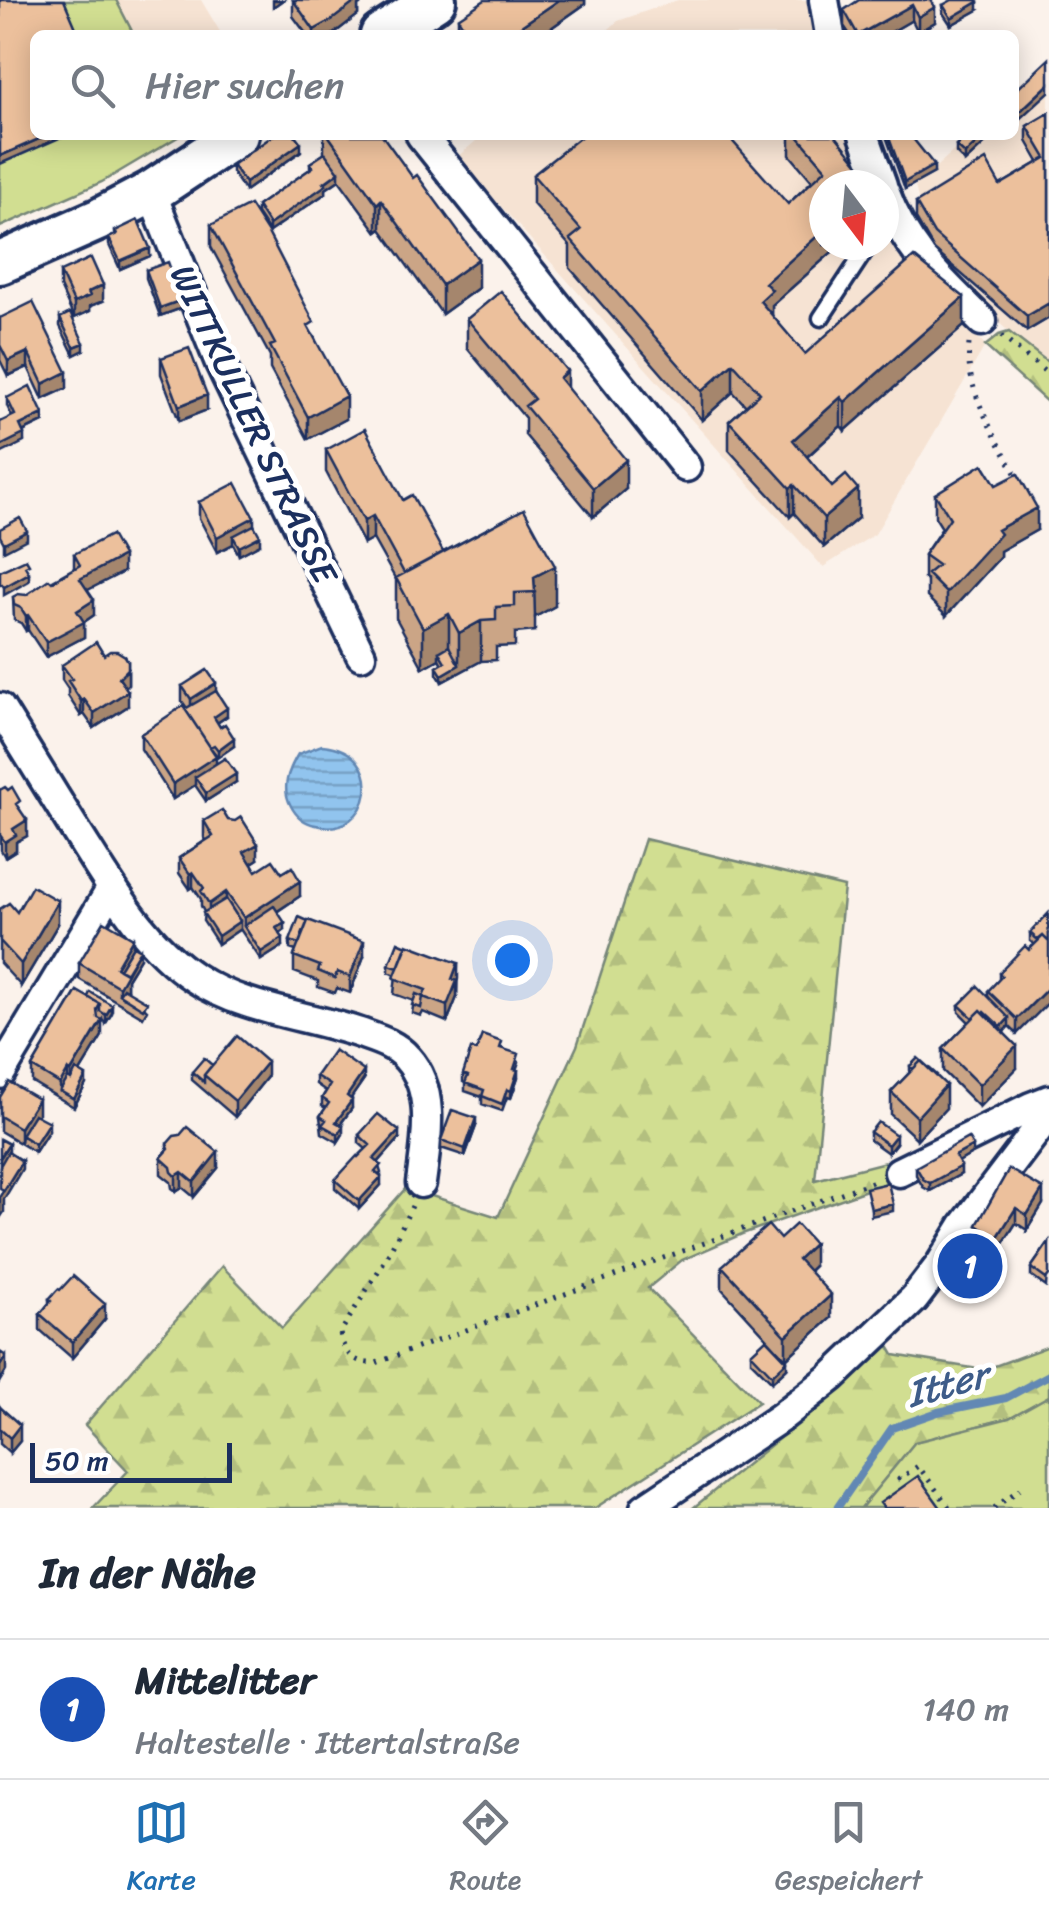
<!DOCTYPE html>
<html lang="de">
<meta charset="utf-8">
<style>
:root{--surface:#fff;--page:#f2f2f3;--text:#1f2937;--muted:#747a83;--line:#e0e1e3;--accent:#1f6fb2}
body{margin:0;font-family:Sriracha,sans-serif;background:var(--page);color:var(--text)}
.compass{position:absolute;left:809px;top:170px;width:90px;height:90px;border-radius:50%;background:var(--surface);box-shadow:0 5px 25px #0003;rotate:164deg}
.scale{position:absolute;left:30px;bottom:25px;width:202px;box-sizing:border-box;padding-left:10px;border:5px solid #1b2f5e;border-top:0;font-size:28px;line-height:35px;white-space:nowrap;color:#1b2f5e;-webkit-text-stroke:8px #fff;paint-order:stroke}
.you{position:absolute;left:512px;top:960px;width:35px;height:35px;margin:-25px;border:8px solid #fff;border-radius:50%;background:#1a73e8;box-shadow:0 0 0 15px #1a73e833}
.badge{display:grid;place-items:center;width:65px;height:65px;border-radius:50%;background:var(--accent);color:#fff;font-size:32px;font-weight:700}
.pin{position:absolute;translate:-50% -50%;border:5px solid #fff;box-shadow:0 2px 10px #0006}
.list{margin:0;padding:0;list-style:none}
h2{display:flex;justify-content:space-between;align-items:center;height:130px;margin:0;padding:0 40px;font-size:42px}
h2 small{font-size:32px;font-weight:400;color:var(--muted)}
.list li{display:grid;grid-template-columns:65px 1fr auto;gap:30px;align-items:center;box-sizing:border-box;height:140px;padding:0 40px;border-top:2px solid var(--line)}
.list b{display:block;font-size:38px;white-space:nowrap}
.list p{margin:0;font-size:32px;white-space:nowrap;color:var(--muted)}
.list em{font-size:32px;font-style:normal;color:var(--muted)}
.icon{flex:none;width:55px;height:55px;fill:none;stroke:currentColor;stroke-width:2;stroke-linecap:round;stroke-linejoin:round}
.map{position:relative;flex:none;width:1049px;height:1508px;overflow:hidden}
.search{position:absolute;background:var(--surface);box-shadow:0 5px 25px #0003;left:30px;right:30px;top:30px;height:110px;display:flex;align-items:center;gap:25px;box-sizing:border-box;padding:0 35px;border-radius:15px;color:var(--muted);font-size:38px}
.sheet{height:270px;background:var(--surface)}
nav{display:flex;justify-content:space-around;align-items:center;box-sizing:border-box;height:140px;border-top:2px solid var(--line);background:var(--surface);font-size:28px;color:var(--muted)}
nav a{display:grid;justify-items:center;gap:5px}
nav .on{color:var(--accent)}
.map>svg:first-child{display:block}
</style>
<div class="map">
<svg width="1049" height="1508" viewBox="0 0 1049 1508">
<defs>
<pattern id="forest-firs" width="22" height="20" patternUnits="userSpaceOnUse" patternTransform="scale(2.5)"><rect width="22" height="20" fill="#d1de91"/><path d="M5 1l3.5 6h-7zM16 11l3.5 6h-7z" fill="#b3bf7f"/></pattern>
<pattern id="water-rules" width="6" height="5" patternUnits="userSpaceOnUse" patternTransform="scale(2.5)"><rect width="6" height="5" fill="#91c4ee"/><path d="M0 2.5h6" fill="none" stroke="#76a0c4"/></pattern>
</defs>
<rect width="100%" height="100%" fill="#fbf2eb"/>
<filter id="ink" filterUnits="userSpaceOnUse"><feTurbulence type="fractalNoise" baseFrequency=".01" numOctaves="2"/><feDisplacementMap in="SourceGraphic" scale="20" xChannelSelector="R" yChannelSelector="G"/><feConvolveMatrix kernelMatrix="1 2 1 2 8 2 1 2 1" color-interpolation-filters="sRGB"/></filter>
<g filter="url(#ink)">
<path fill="#f6e3d3" d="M116,0H201L222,35H134Z
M678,0H809L814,35H602L618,21Z
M1049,65V363L1009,332L933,261L915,186L971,135H1014V96Z
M483,135H845L868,185H824V245H884V219L896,244L985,346L875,534L823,567L457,157Z"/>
<path fill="url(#forest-firs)" stroke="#768678" stroke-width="2.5" d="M1009,332L1049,363V404L985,346L999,335Z
M645,839L844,887L815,1180L889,1161L895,1180L742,1234L682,1260L648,1288L759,1402L595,1508H93L128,1471L85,1425L222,1266L282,1328L406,1188L498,1217L577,1046Z
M887,1343L894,1355L984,1370L1049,1346V1396L1009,1418L915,1442L861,1508H693L808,1415Z"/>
<path fill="#d1de91" stroke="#768678" stroke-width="2.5" d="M0,0H116L134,35H35V135H181L102,182L0,227Z
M1049,1396V1508H861L915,1442L1009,1418Z"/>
<path fill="url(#water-rules)" stroke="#6288b4" stroke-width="2.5" d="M322,745C391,751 372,840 316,825C305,823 296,816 291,806C281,788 288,771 298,754Z"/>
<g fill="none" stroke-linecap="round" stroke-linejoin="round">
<path stroke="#6288b4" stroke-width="8" d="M837,1508L892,1428L938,1412L1006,1398L1049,1375"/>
<g stroke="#1b2f5e" stroke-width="21">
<path id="service" d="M821,318L869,245"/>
</g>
<g stroke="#1b2f5e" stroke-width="35">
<path id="minor" d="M824,0L830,35
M421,135L686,467
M864,135L882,185
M884,191C906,250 938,278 982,321
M151,192L220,363L361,655
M0,708C25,749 51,790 76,831C109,883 142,943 195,978C241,1009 307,1015 360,1033C377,1039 395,1044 407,1058C437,1091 426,1143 421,1183
M0,1074L112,888
M899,1172L1031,1107L1049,1100
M645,1508L780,1418L832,1377L914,1299L940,1265L964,1226L1049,1114"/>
</g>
<g stroke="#1b2f5e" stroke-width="48">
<path id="secondary" d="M381,35L435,0
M0,263L100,219L151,192L237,135"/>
</g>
<path stroke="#1b2f5e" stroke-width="5" stroke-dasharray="2.5 8" stroke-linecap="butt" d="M1001,336L1049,375
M969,344C964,391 997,437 1017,477
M412,1206L387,1257L340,1333C344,1354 354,1364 376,1363L877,1180
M907,1488L899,1479L918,1466L950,1508
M994,1508L1020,1489"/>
<use href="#service" stroke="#fff" stroke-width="14"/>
<use href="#minor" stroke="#fff" stroke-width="28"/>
<use href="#secondary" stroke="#fff" stroke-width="40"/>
</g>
<path fill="#cba586" stroke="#1b2f5e" stroke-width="2.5" d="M293,0H360V5L358,6V15L332,35H307L293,16Z
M585,0V4L541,35H458V18Z
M931,0L935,22L918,32L912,20L886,35H850L844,26V10Z
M943,5L978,10L951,25L943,13Z
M1049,113V318L1027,331L934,250L916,219V203L1000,185L1039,162L1027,141V126Z
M324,135H382L478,288L442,314L381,229L377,232L339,180L326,189V193L269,232L257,214V206L310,169V163L324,154Z
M790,135H835L824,245H840L772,305V316L805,354L964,326L845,431L841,426L807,457L858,518L824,547L794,513L790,517L729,450V421L746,406L733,392L702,420L570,268V246L533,204V175L788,204L812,181L790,155Z
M887,135H910L934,173L905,189L887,139Z
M968,135H994L965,162L956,153V146Z
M301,151L245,191L232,172V165Z
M211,225L314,336L346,419L308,439L270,369V356L211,247Z
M115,231L150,256L120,269L109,245V238L115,235Z
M146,270L182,308L160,316L146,278Z
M60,272L103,301L90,306V311L74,318L60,287Z
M0,318L67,388L43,399L28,367L8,376L0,360Z
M60,318L84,350L74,355L60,326Z
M467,319L567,388L626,489L593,517L525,435V418L467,348Z
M161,358L207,410L179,421L161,374Z
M7,398L43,422L23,432L24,442L7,406Z
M326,450L403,500L443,552L524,509L555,606L535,617V631L515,633V646L496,647V660L481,661L442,682L437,674V667L442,664L439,659L423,668L396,618V580L373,539L364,544L326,472Z
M996,485L1037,530L1000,551V557L946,616L927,597V580L924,578V555L942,528L935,517V494Z
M199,502L254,525L260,544L239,555L233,544L217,552L199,518Z
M74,554L123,572L87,590L94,615L84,622V637L46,657L28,630L26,631L21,623L14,620L13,597L26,595L74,568Z
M104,655L128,661V684L125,687L128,706L94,728L84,714L81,716L68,696V689L62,680V665Z
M182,686L216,691L227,716L217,723L234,746L218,757L214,752L216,764L236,782L206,801L195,785L173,799L141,749V734L187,708L182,701Z
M0,790L20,810L27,836L16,842V850L5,857L1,850Z
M204,821L258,859L252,863L256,871L282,873L300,896L278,911L285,930L280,934L283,946L261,960L240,929L218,944L203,921L204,912L201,906V899L193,887L190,889L179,873V858L206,840L204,837Z
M0,909L58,924L21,986L0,963Z
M1048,914L1017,1034L1009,1026L1004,1032L1017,1068L979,1107L943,1071V1049L969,1022L959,1012V1005L988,997V991L999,980V973L1034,944L1030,941V933Z
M290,941L364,956L350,993L337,988L335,993L318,987V981L294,972V956L296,951L290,949Z
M133,946L140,958L127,979V990L147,1010L143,1017L79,979V963Z
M458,963L457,997L447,1022L423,1012L421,1016L412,1013L414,1001L394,994L396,975L389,972V965Z
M77,991L112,1013L106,1023L100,1019L102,1036L80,1072L86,1084L74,1107L32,1082V1067Z
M502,1048L519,1062L516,1070L518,1078L511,1098L507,1097L502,1111L482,1104V1097L465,1091V1083L463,1082V1074L476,1051Z
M212,1065L267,1077L235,1117L192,1080V1072Z
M910,1066L937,1077L946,1108L917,1139L891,1115V1092L910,1072Z
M316,1076L364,1079L350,1099L352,1108L340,1125L343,1134L338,1142L322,1133L320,1116L326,1108L322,1106V1098L326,1091L316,1084Z
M0,1097L37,1115L49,1130L35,1152L0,1131Z
M476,1126L465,1156L441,1148V1140Z
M870,1132L896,1143L888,1153L870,1140Z
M359,1135L399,1139L378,1163L381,1173L379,1175L381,1185L359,1209L335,1188V1180L366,1149L359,1143Z
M167,1144L218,1168L194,1197L182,1187L176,1191L172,1188L171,1182L161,1174V1158L167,1150Z
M973,1153L958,1162L961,1174L930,1191L923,1187L916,1175V1167Z
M1009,1169L1043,1204L1027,1230L1016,1223L997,1253L977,1240V1225Z
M780,1239L814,1266L809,1271L831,1318L786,1359L722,1289V1266Z
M1049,1242L1046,1287L1031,1276V1268Z
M49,1299L105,1319L72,1358L40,1330V1314L49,1303Z
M751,1353L787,1368L772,1382L751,1361Z
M0,1407L20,1441L10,1453L0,1444Z"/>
<path fill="#a5866d" stroke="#1b2f5e" stroke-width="2.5" d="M273,0H283L273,7Z
M354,0H360V5L358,6V15L332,35H314V30Z
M559,0H585V4L541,35H508Z
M978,2V10L951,25V18Z
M912,5V20L886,35H859Z
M935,7V22L918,32V17Z
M1049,84V92L1014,124V117Z
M48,135H66L0,164V156Z
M985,135H994L965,162V154Z
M301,143V151L245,191V183Z
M934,165V173L905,189V182Z
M339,172V180L326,189V193L269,232V225Z
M381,200V229L377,232V204Z
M824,230V245H840L772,305V319L760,301L765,283Z
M150,248V256L120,269V261Z
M478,259V288L442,314V285Z
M103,285V301L90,306V311L74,318V303L88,292Z
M964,297V326L845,431V402Z
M182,300V308L160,316V308Z
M1049,303V318L1027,331V316Z
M84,343V350L74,355V347Z
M28,352V367L8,376V361Z
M733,363V392L702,420V391Z
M567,371V400L559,378Z
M67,372V388L43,399V384Z
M207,395V410L179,421V406Z
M346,396V419L308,439V417Z
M841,397V426L793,469V440Z
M43,414V422L20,433V425Z
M24,434V442L0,454V446Z
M626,460V489L593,517V488Z
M794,485V513L790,517V488Z
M858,489V518L824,547V518Z
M1037,508V530L1000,551V557L946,616V593L997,530Z
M373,516V539L364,544V521Z
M254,517V533L233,536V544L217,552V537Z
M27,531V539L4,551V543Z
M260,536V544L239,555V547Z
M123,556V572L80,594V579Z
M555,566V606L535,617L534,577Z
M29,573V581L4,595V587Z
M94,600V615L84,622V637L46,657V642L77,611Z
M449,614V654L439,652V659L423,668V628Z
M28,615V630L26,631V616Z
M481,621V661L442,682V675L459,665V633Z
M128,669V684L119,694V678Z
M216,683V699L191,715V699Z
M128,691V706L94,728V713Z
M84,699V714L81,716V701Z
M227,708V716L214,725V717Z
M234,738V746L218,757V750Z
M216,756V771L195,777V785L173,799V784Z
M236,774V782L206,801V793Z
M27,820V836L16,842V850L5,857V842L13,829Z
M258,844V859L244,868V852Z
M193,872V887L190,889V874Z
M300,881V896L247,931L244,926V918Z
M226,892V907L209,919V904Z
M58,901V924L21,986V964Z
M240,921V929L218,944V936Z
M285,923V930L276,936V928Z
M133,938V953L116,974V967Z
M283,938V946L261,960V952Z
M364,941V956L350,993V977Z
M140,950V958L127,979V989L123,997L119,994V987Z
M458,963V979L453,992L457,981V997L447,1022V1006L452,979Z
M1049,987V1002L1017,1034V1019Z
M112,1005V1013L106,1023V1015Z
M1009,1018V1026L1001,1034V1027Z
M102,1020V1036L71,1087V1072Z
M1017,1046V1068L979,1107V1085Z
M267,1062V1077L235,1117V1101Z
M68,1070V1086L60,1091V1084Z
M518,1070V1078L511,1098V1091Z
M364,1071V1079L347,1104V1096Z
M86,1076V1084L74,1107V1099Z
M946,1085V1108L917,1139V1117Z
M38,1099V1115L24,1137L21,1135L20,1143V1128Z
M352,1100V1108L336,1130V1122Z
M476,1118V1126L465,1156V1149Z
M49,1122V1130L35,1152V1144Z
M343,1126V1134L338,1142V1134Z
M399,1131V1139L374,1167V1159Z
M896,1135V1143L888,1153V1145Z
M9,1144V1160L0,1174V1158Z
M973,1146V1153L955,1164V1156Z
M218,1152V1168L194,1197V1182Z
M22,1161V1169L4,1199V1212L0,1218V1196Z
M961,1166V1174L930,1191V1183Z
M182,1172V1187L176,1191V1176Z
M381,1177V1185L359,1209V1201Z
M1043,1189V1204L1027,1230V1215Z
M893,1204V1211L871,1216V1209Z
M1016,1208V1223L997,1253V1238Z
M814,1244V1266L798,1281V1259Z
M831,1295V1318L786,1359V1336Z
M105,1304V1319L72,1358V1342Z
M6,1356V1371L0,1381V1366Z
M787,1361V1368L772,1382V1375Z
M20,1425V1441L10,1453V1438Z"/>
<path fill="#ecc09c" stroke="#1b2f5e" stroke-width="2.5" d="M0,0H64L79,35H35V135H48L0,156Z
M293,0H358L332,20L314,30Z
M485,0H559L508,35H469L458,18Z
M859,0H931L935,7L918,17L912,5L858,35L844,10Z
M952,0H977L978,2L951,18L943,5Z
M1049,59V84L1014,117V92Z
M1049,113V303L1027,316L934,234L916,203L986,160L1000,185L1046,158L1027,126Z
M274,135H295L301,143L245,183L232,165Z
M328,135H382L413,178L417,175L478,259L442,285L381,200L377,204Z
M583,135H727L788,204L826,169L797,135H835L862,168L856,171L868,185H824V230L765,283L772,290L760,301L805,354L914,257L964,297L845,402L841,397L793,440L832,487L846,475L858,489L824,518L794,485L790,488L729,421L760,393L733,363L702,391L570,239L581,230L533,175Z
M888,135H910L934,165L905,182Z
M968,135H985L965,154L956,146Z
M325,153L339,172L324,183L326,185L269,225L257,206L313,167L310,163Z
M250,205L268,233L314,322L308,326L346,396L308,417L270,346L275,344L211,225Z
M138,220L150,248L120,261L109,238L117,234L115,231Z
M91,258L103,285L88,292L90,296L74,303L60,272Z
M168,262L182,300L160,308L146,270Z
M501,291L567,371L559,378L626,460L593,488L525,406L534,399L467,319Z
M33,302L67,372L43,384L28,352L8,361L0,345V318Z
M70,313L84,343L74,347L60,318Z
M189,348L207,395L179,406L161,358Z
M30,386L43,414L20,425L24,434L0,446V422L15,415L7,398Z
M365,429L403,500L412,495L443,552L404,573L373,516L364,521L326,450Z
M983,464L996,485L1018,474L1037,508L997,530L1000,534L946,593L927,574L938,565L924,555L950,518L935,494Z
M236,483L254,517L217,537L199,502Z
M524,509L555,566L534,577L535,592L515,593V606L496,607V620L481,621L459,633L449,614L423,628L396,578Z
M20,518L27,531L4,543L0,536V529Z
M254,525L260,536L239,547L233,536Z
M111,535L123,556L80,579L94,600L77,611L84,622L46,642L28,615L26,616L21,608L14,605L13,597L18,594L26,595L49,579L52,582L80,565L74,554Z
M26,559L29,564L25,566L29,573L4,587L2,584L0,585V571Z
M96,642L104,655L110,651H117L125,656L128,661V669L119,678L128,691L94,713L84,699L81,701L68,681L72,679L62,665Z
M449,646L459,665L442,675L437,667L445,662L439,652Z
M207,670L216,683L191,699L182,686Z
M216,691L227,708L214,717L220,727L225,724L234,738L218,750L214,745L210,747L185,709Z
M183,706L216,756L173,784L141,734Z
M225,758L236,774L206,793L195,777Z
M5,787L8,790L12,787L20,801L16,804L27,820L13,829L16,835L5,842L0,835V790Z
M222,810L228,820L235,821L241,817L258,844L244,852L256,871L273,860L282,873L292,867L300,881L244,918L226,892L209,904L201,891L204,888L193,872L190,874L179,858L213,836L204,821Z
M32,886L58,901L21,964L0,941V909L9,903L17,912Z
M226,899L240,921L218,936L203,913Z
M274,906L285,923L276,928L283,938L261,952L244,926Z
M1048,914L1049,942L1043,936L1038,940L1030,933Z
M299,917L308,921L299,944L290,941Z
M308,920L364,941L350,977L337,972L335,978L318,971L320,966L294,956Z
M104,921L133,938L116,967L127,973L119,987L79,963Z
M1043,936L1049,942V987L1017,1019L988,991L1002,976L999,973L1025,946L1029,950Z
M398,942L407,946L398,968L389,965Z
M407,944L458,963L452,979L457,981L447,1006L423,997L426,990L394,978Z
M133,946L140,950L126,973L119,969Z
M978,986L1009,1018L1001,1027L985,1012L984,1013L981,1010L973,1018L959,1005Z
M123,988L147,1002L143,1009L119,994Z
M77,991L100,1004L97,1010L98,1018L102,1020L71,1072L68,1070L60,1084L32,1067Z
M90,992L112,1005L106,1015L100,1011V1004L88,997Z
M416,994L426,998L423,997L421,1008L412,1005Z
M981,1010L1017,1046L979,1085L943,1049Z
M482,1035L502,1042L500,1048L519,1054L514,1069L518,1070L511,1091L507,1089L502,1104L482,1096L484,1090L465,1083L468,1076L463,1074L471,1049L476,1051Z
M237,1036L267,1062L235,1101L204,1075Z
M334,1050L364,1071L347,1096L352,1100L336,1122L343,1126L338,1134L322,1125L326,1120L320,1116L329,1103L322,1098L330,1085L316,1076Z
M204,1058L212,1065L204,1075V1082L192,1072Z
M918,1058L937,1075L936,1076L921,1061L913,1069L910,1066Z
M921,1061L946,1085L917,1117L891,1092Z
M76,1070L86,1076L74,1099L60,1091L68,1078L71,1080Z
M9,1082L38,1099L20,1128L0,1116V1097Z
M452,1110L476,1118L465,1149L441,1140Z
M34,1114L49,1122L35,1144L21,1135Z
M378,1114L399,1131L374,1159L381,1165L375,1172L381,1177L359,1201L335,1180L357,1156L358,1157L370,1145L359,1135Z
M878,1122L896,1135L888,1145L870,1132Z
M187,1127L218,1152L194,1182L182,1172L176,1176L172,1172L171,1167L161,1158L169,1149L167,1144L174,1136L180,1135Z
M968,1138L973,1146L955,1156L961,1166L930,1183L923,1179L916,1167Z
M0,1139L9,1144L0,1158Z
M8,1152L22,1161L3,1192L4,1190L0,1188V1166Z
M1009,1169L1043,1189L1027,1215L1016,1208L997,1238L977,1225Z
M888,1183L893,1204L871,1209L866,1188Z
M796,1224L814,1244L798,1259L831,1295L786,1336L722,1266L768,1225L780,1239Z
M1049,1242V1275L1046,1279L1031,1268Z
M73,1276L105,1304L72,1342L40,1314L51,1301L49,1299L58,1289L60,1290Z
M766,1339L787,1361L772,1375L751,1353Z
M0,1352L6,1356L0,1366Z
M0,1407L20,1425L10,1438L0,1429Z
M918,1476L941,1508H884L880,1503Z"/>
</g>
<g text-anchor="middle" stroke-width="10" stroke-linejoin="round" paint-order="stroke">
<g font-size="35" fill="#1b2f5e" stroke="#fff">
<text transform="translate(254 424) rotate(65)" y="12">WITTKULLER STRASSE</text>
</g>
<g font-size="38" font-style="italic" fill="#3e5c89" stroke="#fff">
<text transform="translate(947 1384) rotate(-15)" y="13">Itter</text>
</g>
</g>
</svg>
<svg class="compass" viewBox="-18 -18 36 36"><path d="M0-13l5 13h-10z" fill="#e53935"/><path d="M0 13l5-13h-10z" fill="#747a83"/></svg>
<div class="scale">50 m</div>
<div class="you"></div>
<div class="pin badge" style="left:970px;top:1266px;background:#1a4fb4">1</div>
<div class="search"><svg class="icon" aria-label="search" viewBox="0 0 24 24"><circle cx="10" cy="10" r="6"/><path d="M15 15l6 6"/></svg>Hier suchen</div>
</div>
<section class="sheet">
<h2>In der Nähe<small></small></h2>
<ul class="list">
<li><span class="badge" style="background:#1a4fb4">1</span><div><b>Mittelitter</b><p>Haltestelle · Ittertalstraße</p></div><em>140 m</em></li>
</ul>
</section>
<nav>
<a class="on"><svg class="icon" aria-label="map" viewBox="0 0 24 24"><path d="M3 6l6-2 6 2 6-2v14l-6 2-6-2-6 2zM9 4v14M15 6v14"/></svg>Karte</a>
<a><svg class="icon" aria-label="directions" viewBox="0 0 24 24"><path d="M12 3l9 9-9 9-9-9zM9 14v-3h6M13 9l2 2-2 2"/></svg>Route</a>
<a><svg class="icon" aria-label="saved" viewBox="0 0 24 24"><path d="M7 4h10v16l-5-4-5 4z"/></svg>Gespeichert</a>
</nav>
